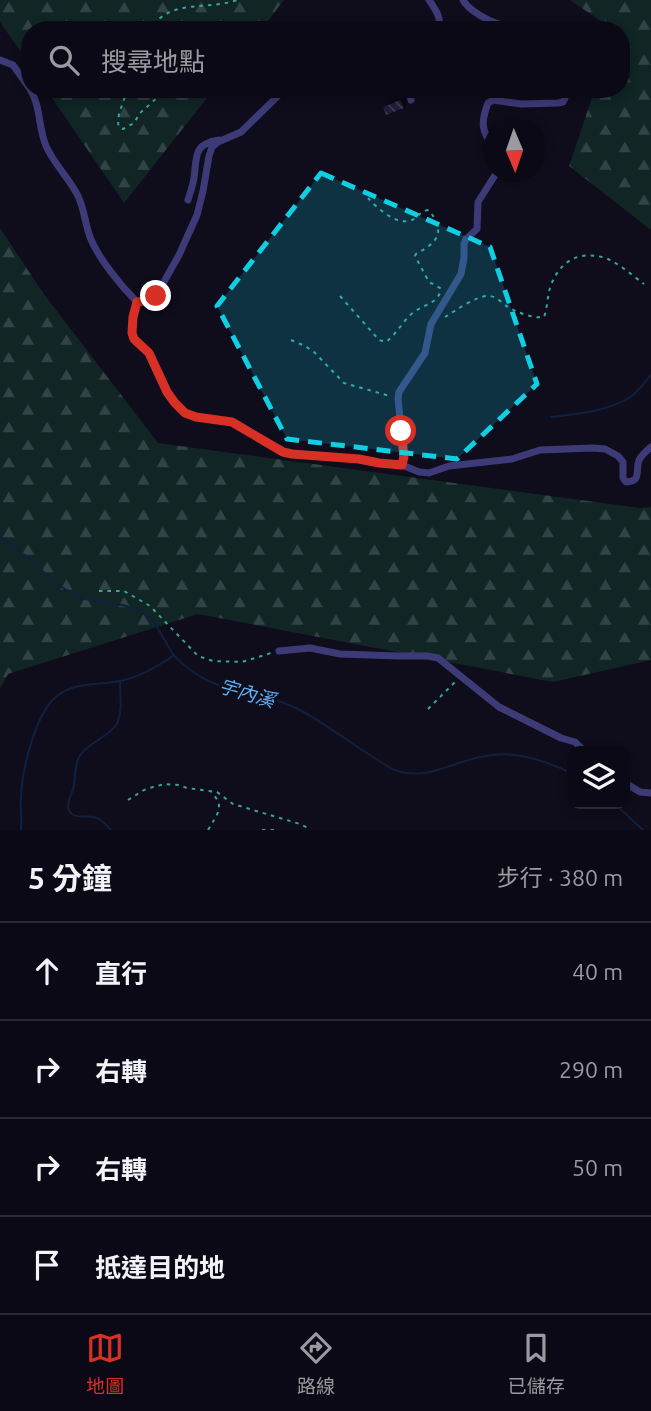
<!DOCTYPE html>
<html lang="zh-TW">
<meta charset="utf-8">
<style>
:root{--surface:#0b0915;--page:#14121e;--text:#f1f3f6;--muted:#9a9aa0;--line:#2b2a34;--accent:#d93025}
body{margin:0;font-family:Ubuntu,"Noto Sans TC",sans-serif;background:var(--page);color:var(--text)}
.controls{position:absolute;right:21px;bottom:21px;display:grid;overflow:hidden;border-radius:14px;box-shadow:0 4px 10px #0003}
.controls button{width:63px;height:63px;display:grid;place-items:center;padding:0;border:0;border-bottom:2px solid var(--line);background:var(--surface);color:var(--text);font:35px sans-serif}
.compass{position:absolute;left:483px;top:119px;width:63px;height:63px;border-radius:50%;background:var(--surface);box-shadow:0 4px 10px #0003;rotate:178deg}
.stop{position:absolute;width:21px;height:21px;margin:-16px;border:5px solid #d93025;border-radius:50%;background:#fff}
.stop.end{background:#d93025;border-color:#fff;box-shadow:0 2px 7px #0008}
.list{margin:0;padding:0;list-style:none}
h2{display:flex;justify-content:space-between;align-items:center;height:91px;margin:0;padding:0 28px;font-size:30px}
h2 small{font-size:23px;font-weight:400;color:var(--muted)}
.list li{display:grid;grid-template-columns:46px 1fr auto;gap:21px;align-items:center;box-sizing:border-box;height:98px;padding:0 28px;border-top:2px solid var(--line)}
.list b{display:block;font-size:26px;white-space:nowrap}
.list em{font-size:23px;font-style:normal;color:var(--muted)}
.icon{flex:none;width:38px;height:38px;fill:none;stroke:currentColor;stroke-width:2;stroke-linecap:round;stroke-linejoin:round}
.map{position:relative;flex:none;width:651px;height:830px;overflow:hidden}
.search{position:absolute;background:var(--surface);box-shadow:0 4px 10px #0003;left:21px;right:21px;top:21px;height:77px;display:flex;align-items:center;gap:18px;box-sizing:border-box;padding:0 24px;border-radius:28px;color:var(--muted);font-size:26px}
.sheet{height:483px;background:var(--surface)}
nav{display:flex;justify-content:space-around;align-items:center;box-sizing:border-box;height:98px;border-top:2px solid var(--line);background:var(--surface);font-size:19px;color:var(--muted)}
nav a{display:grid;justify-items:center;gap:4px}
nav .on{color:var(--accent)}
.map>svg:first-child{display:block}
</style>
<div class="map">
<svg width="651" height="830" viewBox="0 0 651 830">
<defs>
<pattern id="forest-firs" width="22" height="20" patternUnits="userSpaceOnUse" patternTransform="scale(1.75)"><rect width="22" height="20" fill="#102524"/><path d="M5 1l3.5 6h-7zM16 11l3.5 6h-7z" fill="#324345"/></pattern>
<pattern id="building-back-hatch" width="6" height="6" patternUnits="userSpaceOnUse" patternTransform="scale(1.75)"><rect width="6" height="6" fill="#201a3b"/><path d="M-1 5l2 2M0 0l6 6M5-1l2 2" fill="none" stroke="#3f3a58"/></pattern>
<filter id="shadow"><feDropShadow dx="3.5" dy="-3.5" stdDeviation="2" flood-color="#0009"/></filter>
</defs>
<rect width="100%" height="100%" fill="#0f0c1c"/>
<path fill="url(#forest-firs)" d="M0,0H284L261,30H30V65L0,22Z
M570,0H651V230L569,166L595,89H621V30H614Z
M46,89H214L124,203Z
M0,228L43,293L158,443L640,508L651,507V660L553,682L198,614L8,674L0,689Z"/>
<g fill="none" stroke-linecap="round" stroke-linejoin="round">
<path stroke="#0f213e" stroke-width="2" d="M551,417C577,414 610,411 632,396C639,390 645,382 651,375
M0,537C28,553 47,581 75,595C97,606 121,600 142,612C158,622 163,640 173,654C179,662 190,670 198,675C220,690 244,689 268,697C278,700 288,705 298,709C323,722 346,740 370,755C377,759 385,765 392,769C425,783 453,761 485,756C516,750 545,761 572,773
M615,804L643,830
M21,830C22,819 20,809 21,798C22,770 36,705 63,692C80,682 102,685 120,681C140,677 156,667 173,656
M111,830C106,825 101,818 94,817C86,815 73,820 69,810C66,804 71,796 73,789C76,779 74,767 79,757C87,743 107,738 116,725C123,714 120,694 120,682"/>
</g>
<path fill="url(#building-back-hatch)" filter="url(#shadow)" d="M400,100L404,108L386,115L383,107Z"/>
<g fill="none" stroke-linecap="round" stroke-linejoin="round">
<path stroke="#35a59e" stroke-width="2" stroke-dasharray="3.5 5" stroke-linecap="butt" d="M147,30C154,23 161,16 170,12C191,3 216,8 237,0
M126,89C125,104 115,115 119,127L123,129L134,123L140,113L167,89
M368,198C377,208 395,224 409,221C418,219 419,211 429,210C446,233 438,242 416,254L415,256L429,282L442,289
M340,296L379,340L386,342C397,334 403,320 414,312C425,304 437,304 441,290
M135,310L132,333L134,339L149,353L167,392L175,403L185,413L196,417L232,422L283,452L292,454L338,459H359L379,463L394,465
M445,317C455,311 477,295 489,296C496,296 502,303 508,307C516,312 534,319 544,317C548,306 547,296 551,285C560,262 577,251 602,257C615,260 633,276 644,284
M291,340L305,346L314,352L344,383L390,396
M99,591H124L150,606L198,656L213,661L242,662L271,653
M428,709L456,681
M128,800L144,790L153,787L165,784L178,785L187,788L217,792L233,804L300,824L308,828L309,830
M208,830C217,814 226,807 211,792
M262,830H278"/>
<path stroke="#3d3b77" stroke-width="7" d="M429,0C435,9 442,18 439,30
M463,0C469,11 490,22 502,25C512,27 521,26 531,30
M0,60L13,65L30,89
M30,89C41,106 38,127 46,146C54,164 69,178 78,196C84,208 85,223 90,237C98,258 121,286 137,302L146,301L156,296L179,255L197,215L203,191L209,156L212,147L218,142L241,132L285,89
M409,89L411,100
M494,149C482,131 480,124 488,103L493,100L521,104L558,103L563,102L565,98V89
M497,172L478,202L477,229L466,239L464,244V258L461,274L431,324L425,353L399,392L398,399L403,447L402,465L419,472L429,473L449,466L512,459L540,450L593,448L605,449L618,456L623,462V478L626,482C642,481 635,472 639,460C642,455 646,451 651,447
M188,200C190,193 193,185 194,178C197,156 193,144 219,140
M279,651L310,648L340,654L398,656H427L438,658L499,707L561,738L575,742L584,751
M625,783L640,792L651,793"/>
</g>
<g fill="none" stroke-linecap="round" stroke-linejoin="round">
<path stroke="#d93025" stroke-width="9" d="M156,296L146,301L137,302L133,317L132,333L134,339L149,353L167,392L175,403L185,413L196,417L232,422L283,452L292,454L359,459L379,463L402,465L404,457L401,431"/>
</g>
<path fill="#10cfe2" fill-opacity="0.2" stroke="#10cfe2" stroke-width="5" stroke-dasharray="14 9" stroke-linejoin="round" d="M321,173L490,247L537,384L457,459L287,439L217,306Z"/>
<g text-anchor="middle" stroke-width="7" stroke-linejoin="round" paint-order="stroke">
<g font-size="19" font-style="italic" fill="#60b0f4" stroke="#0f0c1c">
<text transform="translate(247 693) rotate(16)" y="7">宇內溪</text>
</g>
</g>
</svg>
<div class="controls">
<button><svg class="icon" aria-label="layers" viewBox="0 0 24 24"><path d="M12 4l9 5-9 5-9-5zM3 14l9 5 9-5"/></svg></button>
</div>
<svg class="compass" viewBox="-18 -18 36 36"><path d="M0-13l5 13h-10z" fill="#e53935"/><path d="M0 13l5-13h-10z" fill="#9a9aa0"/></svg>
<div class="stop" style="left:401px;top:431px"></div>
<div class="stop end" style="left:156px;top:296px"></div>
<div class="search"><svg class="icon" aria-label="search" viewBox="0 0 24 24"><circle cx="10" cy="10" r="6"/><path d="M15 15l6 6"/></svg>搜尋地點</div>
</div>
<section class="sheet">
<h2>5 分鐘<small>步行 · 380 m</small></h2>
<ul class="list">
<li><svg class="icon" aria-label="ahead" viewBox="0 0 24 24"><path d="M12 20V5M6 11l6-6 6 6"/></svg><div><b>直行</b></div><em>40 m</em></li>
<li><svg class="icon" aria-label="right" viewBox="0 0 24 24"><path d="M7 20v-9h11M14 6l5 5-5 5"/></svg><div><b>右轉</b></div><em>290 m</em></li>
<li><svg class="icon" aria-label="right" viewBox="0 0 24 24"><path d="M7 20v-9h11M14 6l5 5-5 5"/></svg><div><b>右轉</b></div><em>50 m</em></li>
<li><svg class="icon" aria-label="arrive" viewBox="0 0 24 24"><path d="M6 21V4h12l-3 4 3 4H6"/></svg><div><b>抵達目的地</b></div></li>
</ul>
</section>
<nav>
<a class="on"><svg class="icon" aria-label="map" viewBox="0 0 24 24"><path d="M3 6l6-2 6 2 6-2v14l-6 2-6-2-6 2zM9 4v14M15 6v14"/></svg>地圖</a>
<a><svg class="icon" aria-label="directions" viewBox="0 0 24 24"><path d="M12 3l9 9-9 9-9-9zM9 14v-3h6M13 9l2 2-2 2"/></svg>路線</a>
<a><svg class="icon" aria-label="saved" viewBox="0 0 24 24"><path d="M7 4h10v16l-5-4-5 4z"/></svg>已儲存</a>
</nav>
